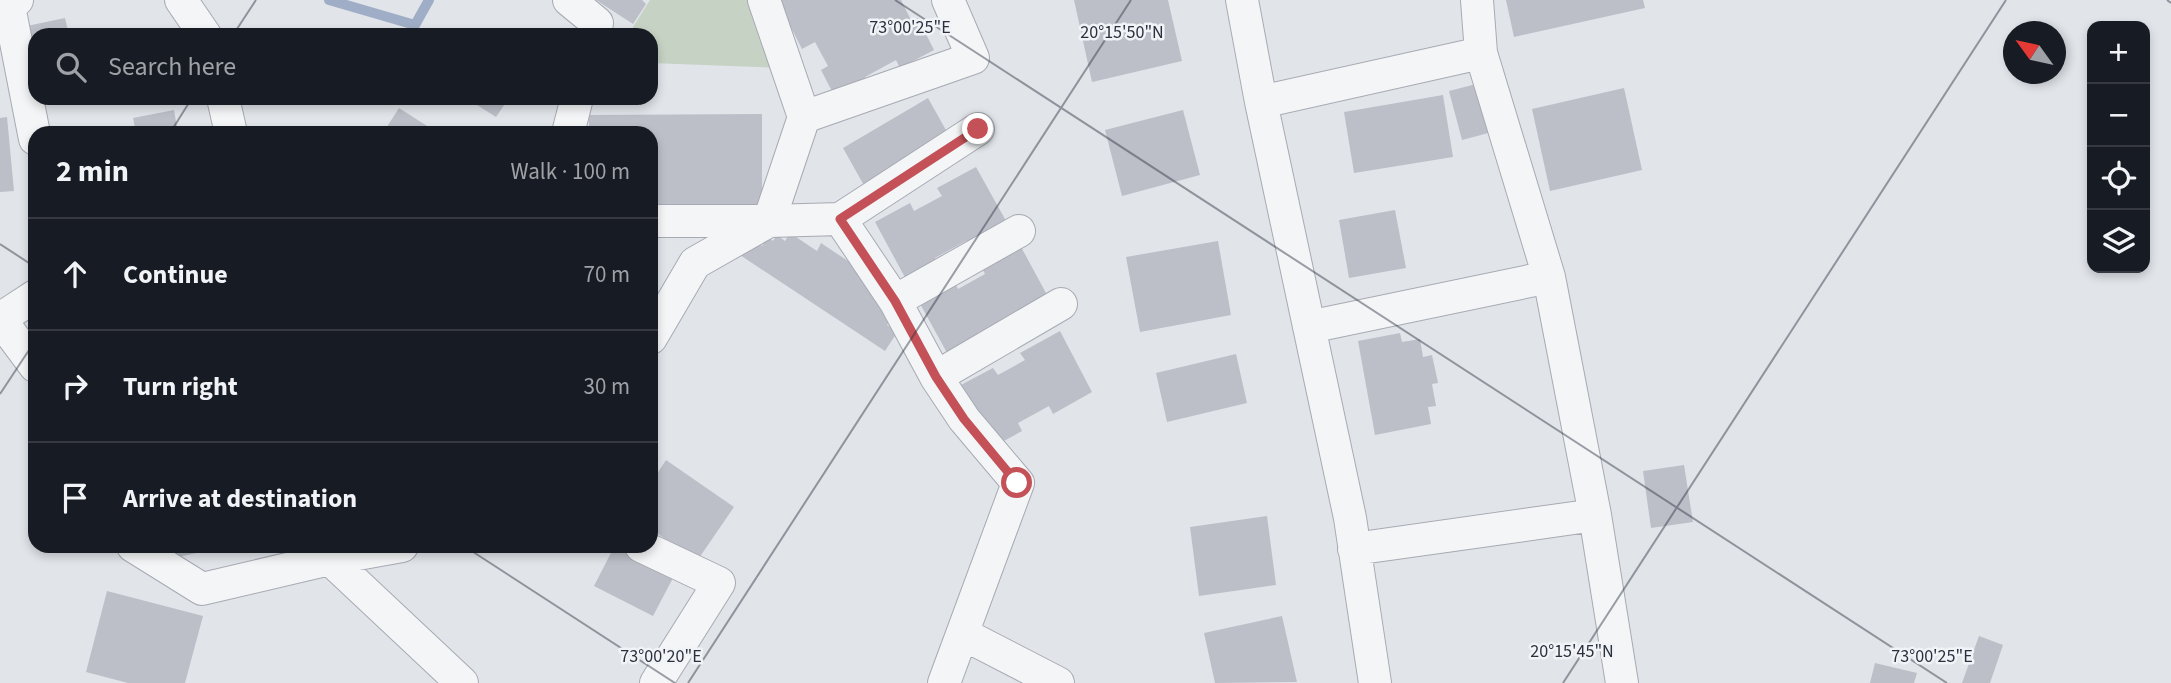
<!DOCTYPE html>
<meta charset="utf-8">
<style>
:root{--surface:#171b24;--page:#242831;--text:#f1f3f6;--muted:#9ea1a6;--line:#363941}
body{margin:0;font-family:"Source Sans 3",sans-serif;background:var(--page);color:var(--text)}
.controls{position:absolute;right:21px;top:21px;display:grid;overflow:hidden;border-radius:14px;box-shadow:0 4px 10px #0003}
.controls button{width:63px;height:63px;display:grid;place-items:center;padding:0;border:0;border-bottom:2px solid var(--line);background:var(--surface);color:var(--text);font:35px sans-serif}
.compass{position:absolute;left:2003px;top:21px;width:63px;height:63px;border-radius:50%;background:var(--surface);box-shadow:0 4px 10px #0003;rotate:303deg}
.stop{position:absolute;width:21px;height:21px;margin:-16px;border:5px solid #c35157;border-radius:50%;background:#fff}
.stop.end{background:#c35157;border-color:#fff;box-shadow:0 2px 7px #0008}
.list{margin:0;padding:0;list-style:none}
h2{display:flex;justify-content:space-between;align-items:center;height:91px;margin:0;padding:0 28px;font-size:30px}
h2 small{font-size:23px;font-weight:400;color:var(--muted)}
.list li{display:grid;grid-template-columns:46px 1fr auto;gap:21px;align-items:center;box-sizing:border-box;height:112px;padding:0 28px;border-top:2px solid var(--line)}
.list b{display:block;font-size:26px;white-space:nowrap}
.list em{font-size:23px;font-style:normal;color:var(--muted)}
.icon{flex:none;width:38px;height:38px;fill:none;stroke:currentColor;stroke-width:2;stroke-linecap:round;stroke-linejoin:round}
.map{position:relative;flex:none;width:2171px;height:683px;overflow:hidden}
.search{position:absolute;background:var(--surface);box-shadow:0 4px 10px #0003;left:28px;top:28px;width:630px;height:77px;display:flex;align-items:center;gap:18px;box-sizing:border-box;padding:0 24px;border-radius:21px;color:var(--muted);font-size:26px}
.panel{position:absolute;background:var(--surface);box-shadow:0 4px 10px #0003;left:28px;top:126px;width:630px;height:427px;border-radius:21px}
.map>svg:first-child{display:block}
</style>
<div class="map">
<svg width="2171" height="683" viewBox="0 0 2171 683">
<rect width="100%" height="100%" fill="#e1e4e9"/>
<path fill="#c6d2c3" d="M650,0H758L784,68L651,63V35H628Z"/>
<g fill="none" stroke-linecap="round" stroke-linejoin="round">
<path stroke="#9faec6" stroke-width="10" d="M329,0L415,25L429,0"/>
</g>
<path fill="#bcbfc8" d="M596,0H642L646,4L633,24Z
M777,0H901L912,22L918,18L934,50L900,68L896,60L865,77L867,82L836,99L821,70L828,66L815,42L802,49Z
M1074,0H1168L1182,61L1092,82Z
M1506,0H1643L1645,8L1514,37Z
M65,18L69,35H35V86L22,27Z
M1484,82L1496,131L1462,140L1449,91Z
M1624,88L1642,170L1550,191L1532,109Z
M1443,95L1453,157L1354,173L1344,112Z
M36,98H61V99L37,104Z
M466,98H509L496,117Z
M928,98L951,139L866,189L843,148Z
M399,108L438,133H383Z
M174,110L178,133H136L133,118Z
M1183,110L1200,175L1122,196L1105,130Z
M762,114V210L651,211V133H589V115Z
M7,117L14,191L0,192V118Z
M976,167L1010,228L970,249L966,241L935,258L939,266L908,283L875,222L910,203L914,211L942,196L937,188Z
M1395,210L1406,268L1349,278L1339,220Z
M790,233L817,251L821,243L866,273L861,280L883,295L891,319L887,325L898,331L885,351L740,255L751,239L762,246L768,237L773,241L777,235L785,241Z
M1218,241L1231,315L1140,332L1126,257Z
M1020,245L1053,306L952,362L918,300L954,281L958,289L985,274L981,266Z
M1060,331L1092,392L1053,414L1049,406L1018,423L1022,431L991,448L957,387L993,368L998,375L1025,360L1020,353Z
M1400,333L1402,342L1420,339L1423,357L1432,355L1438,383L1432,384L1436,406L1428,407L1431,424L1375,435L1358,341Z
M1236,354L1247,403L1167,422L1156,373Z
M666,460L734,507L697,561L651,529V483Z
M1684,465L1693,522L1651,528L1643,471Z
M1267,516L1276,585L1199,596L1190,527Z
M167,546H223L224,547L169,559Z
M614,547L673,578L653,616L594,586Z
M107,591L203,616L185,683H128L86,672Z
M1282,616L1297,682L1215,683L1204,633Z
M1979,636L2003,645L1990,683H1962Z
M1875,663L1917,673L1914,683H1870Z"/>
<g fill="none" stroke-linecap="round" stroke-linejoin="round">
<g stroke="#a7aab3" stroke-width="34">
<path id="street" d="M17,0L8,1L35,139
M181,0L205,35
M569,0L597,23L593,35
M764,0L804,117
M1242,0L1261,102L1350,518L1375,683
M1477,0L1481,53L1549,277L1595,515L1622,683
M223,98L231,133
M1261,102L1481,53
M568,133L577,98
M840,219L978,129
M651,221H767
M895,301L1019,231
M0,319L35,366
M0,319L35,296
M1309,327L1549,277
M651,338L695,263L769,221
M936,377L1061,304
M133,546L202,589L330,559L328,546
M402,546L330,559L462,683
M641,546L719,583L656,683
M1354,549L1595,515
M963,634L1058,683
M944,683L1018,483L964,419L936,377L895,301L840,219L769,221L804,117L973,58L948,0"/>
</g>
<use href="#street" stroke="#f4f5f7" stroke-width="32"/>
</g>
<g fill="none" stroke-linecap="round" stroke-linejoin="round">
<path stroke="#c35157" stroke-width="9" d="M978,129L840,219L895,301L936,377L964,419L1017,483"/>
</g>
<path fill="none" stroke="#2b303f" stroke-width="2" stroke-opacity="0.45" d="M895,0L1947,683M2167,0L2171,3M233,35L256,0M170,133L192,98M0,244L35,267M0,394L35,341M464,546L675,683M688,683L1131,0M1563,683L2006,0"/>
<g font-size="18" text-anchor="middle" fill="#2b303f" stroke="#f1f3f6" stroke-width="5" stroke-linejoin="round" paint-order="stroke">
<text x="910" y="33">73°00'25"E</text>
<text x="1122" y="38">20°15'50"N</text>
<text x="1572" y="657">20°15'45"N</text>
<text x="661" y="662">73°00'20"E</text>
<text x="1932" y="662">73°00'25"E</text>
</g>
</svg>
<div class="controls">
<button>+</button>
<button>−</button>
<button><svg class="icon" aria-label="locate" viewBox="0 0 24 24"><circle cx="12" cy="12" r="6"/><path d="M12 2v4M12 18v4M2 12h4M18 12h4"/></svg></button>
<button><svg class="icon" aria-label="layers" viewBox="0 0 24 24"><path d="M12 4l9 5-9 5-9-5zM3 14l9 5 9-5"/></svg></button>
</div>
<svg class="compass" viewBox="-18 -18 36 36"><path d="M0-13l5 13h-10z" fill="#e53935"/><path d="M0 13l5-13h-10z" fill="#9ea1a6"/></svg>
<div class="stop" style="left:1017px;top:483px"></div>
<div class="stop end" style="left:978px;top:129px"></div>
<div class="search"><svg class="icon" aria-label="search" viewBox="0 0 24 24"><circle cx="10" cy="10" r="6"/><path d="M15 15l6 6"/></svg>Search here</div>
<section class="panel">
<h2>2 min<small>Walk · 100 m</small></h2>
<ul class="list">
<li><svg class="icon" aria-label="ahead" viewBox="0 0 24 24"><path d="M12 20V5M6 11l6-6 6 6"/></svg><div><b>Continue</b></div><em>70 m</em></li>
<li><svg class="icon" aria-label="right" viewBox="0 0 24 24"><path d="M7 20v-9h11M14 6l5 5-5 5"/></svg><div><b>Turn right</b></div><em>30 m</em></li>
<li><svg class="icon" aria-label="arrive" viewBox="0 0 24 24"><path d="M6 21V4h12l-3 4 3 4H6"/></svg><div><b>Arrive at destination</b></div></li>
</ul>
</section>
</div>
